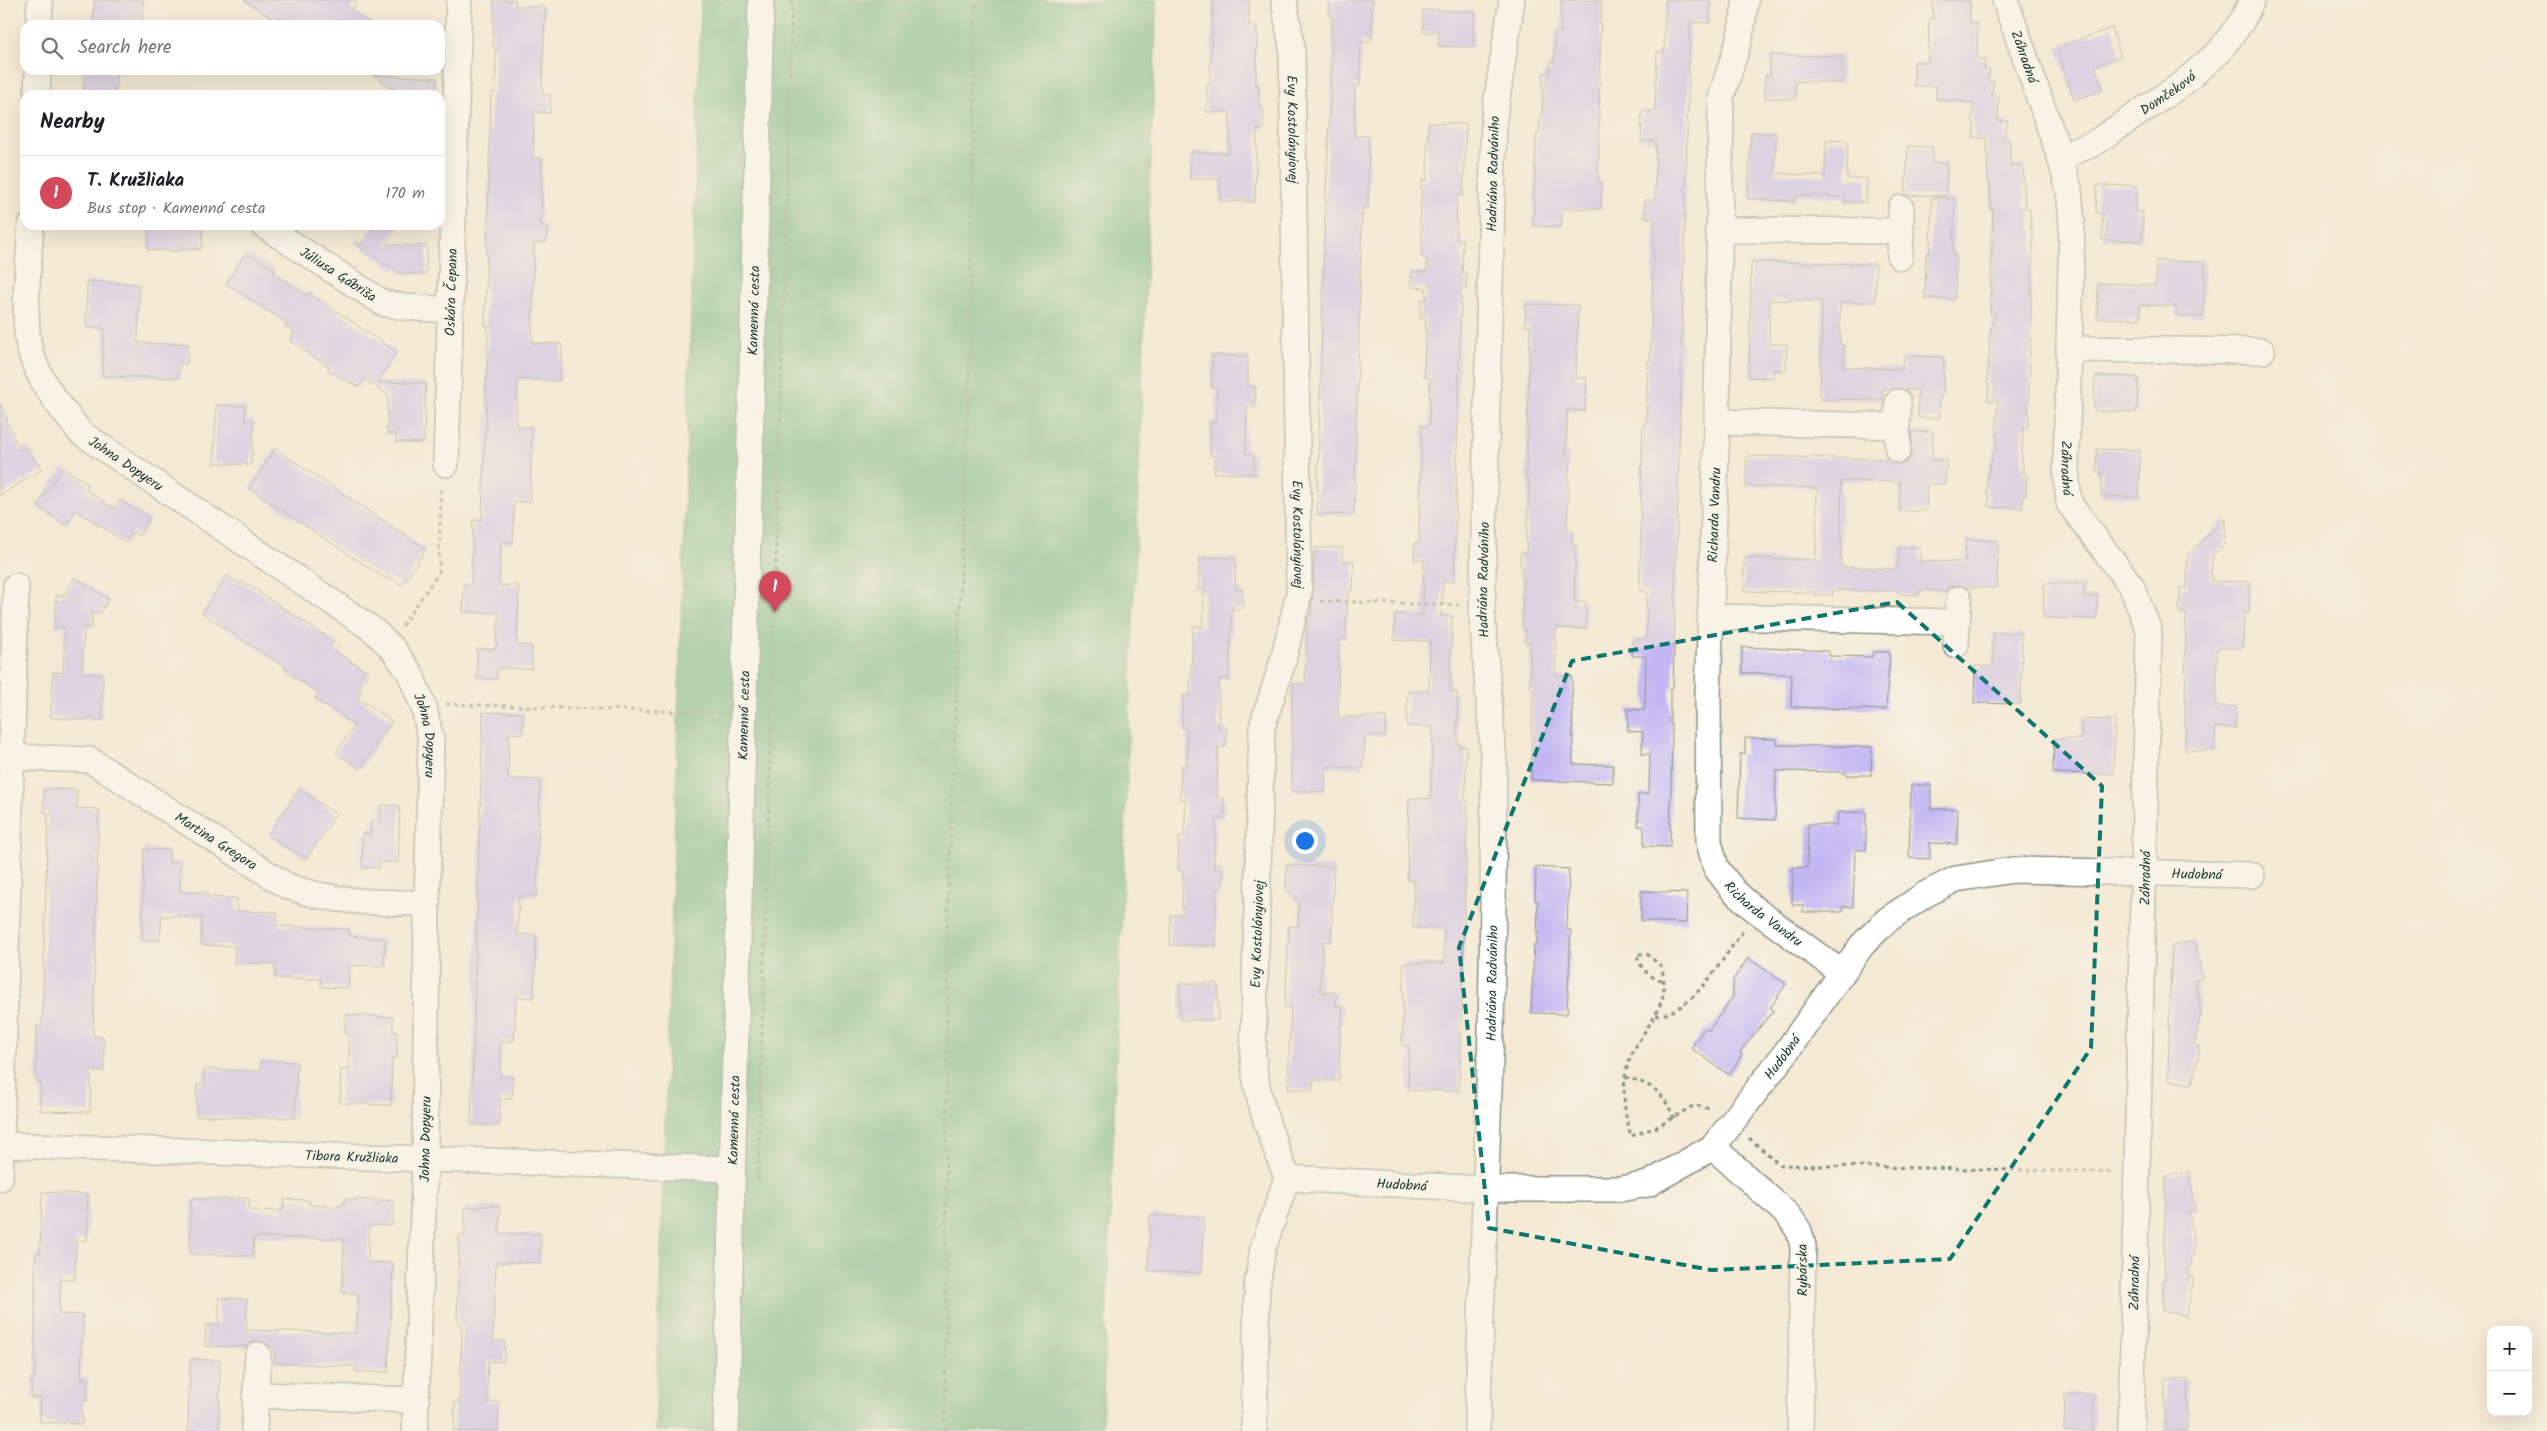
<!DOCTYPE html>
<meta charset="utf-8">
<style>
:root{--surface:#fff;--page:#f6f6f6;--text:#202124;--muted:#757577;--line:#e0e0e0;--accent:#d1495b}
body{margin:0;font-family:Kalam,sans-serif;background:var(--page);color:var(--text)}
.controls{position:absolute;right:15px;bottom:15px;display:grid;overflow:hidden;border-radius:10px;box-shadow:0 5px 20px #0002}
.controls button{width:45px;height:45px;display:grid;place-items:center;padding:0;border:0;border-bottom:1px solid var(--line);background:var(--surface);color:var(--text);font:25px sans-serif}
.you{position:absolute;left:1304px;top:840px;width:18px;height:18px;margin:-12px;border:4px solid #fff;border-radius:50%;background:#1a73e8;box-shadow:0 0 0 8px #1a73e833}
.badge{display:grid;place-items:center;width:32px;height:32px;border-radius:50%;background:var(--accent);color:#fff;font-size:16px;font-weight:700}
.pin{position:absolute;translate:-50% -41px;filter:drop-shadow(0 1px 2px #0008)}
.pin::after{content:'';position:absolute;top:26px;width:18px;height:15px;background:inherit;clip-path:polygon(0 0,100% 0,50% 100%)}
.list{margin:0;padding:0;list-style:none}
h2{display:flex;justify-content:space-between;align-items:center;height:65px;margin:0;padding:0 20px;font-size:21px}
h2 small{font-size:16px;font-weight:400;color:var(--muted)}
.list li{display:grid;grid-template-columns:32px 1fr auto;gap:15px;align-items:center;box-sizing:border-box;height:75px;padding:0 20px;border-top:1px solid var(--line)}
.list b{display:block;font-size:19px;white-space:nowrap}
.list p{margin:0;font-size:16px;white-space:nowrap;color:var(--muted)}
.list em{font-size:16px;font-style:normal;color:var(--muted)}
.icon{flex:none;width:28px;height:28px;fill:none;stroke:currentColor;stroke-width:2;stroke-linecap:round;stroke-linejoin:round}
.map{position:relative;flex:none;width:2547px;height:1431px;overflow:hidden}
.search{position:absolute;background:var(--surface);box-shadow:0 5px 20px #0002;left:20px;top:20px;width:425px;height:55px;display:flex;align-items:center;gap:12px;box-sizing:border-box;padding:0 18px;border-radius:15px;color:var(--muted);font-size:19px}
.panel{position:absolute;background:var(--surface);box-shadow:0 5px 20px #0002;left:20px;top:90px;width:425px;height:140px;border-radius:15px}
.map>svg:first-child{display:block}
</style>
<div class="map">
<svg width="2547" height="1431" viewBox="0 0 2547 1431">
<rect width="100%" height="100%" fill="#f7f3e8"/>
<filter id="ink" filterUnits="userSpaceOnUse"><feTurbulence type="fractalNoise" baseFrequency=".02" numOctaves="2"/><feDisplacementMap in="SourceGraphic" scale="10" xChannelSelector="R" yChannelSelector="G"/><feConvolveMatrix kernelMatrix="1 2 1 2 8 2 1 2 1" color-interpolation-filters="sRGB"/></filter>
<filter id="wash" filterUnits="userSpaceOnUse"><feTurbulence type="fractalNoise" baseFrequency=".0096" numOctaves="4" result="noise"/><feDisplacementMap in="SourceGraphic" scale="20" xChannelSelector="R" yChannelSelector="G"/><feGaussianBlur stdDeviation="1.12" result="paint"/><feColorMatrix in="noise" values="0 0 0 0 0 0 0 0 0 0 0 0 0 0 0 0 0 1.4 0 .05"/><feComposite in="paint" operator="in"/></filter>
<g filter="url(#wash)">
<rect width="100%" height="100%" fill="#f4e9d4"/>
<path fill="#66b27d" stroke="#427858" d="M701,0H1157L1102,1431H655Z"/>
<g id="blocks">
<path fill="#c2b7f3" d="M94,0H143L142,25H93Z
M244,0H357L351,10L374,25H291L279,17L276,21Z
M494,0H516L515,6L545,7L542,94L550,95V113L534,112L533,158H542L541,225L547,226L546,243H534L532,343L562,344L560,381L518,379L516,427H532L530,502L514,501L513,543L501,542L499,585L519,586L517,645L532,646V669L497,668V679H477V649H496L499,613L463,612L464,584L471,585L473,520H482L485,429H487L486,395L488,326H485L491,93H495L496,47H493Z
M1213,0H1249V25H1257L1256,85H1259V106H1263V130L1257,129L1255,202L1220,201V179H1190L1191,152L1229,153L1230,112H1206L1207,84H1210Z
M1329,0H1373L1371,42H1361L1360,85H1355L1354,136H1369L1368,208H1362L1354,515L1317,514L1325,214L1332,54V17H1329Z
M1561,0L1601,1L1598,182H1602L1601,209L1562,208V227L1533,226L1536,135H1539L1540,115H1542L1543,73H1550V62H1554L1555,31H1561Z
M1666,0H1710V23L1690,22L1673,688H1670V725H1672L1670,847L1644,846V826H1638V794H1649L1650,754H1642L1643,732L1628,731V709L1645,710L1646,656H1632L1633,639H1646L1647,592L1640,591L1641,486L1643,424H1646L1648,361H1650L1655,218H1644L1645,200H1655L1656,141H1641L1642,111H1655L1657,52H1664Z
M1933,0L1970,1V23H1977V59H1986L1984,70H1990L1988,81H1994L1991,96H1999L1998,121H2008L2003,139L2010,140V165H2023L2025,208L2030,209L2031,229L2033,230L2028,427H2023L2021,462H2023V474L2027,475L2026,496H2023V508L1988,507L1989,495H1987V474L1989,473L1990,462L1992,461L1993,450H1996L1998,401H1988L1989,384H1987L1990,341H1988L1995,314H1990L1993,210H1991L1990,183L1988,182L1987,138H1974V123L1972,122L1974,103L1936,99V86H1914V62H1928L1929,19H1933Z
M1423,10L1475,11L1473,47L1438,46L1439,32H1423Z
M2112,28L2121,57L2095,66L2103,90L2074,100L2057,47Z
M1770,55L1842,56V83L1796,81V99L1765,98V76H1770Z
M84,70H109V73H116L115,95H83Z
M373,75L437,78L436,95H403Z
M1428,123L1466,124L1463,196L1457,195L1456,239L1463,240L1462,272H1466V289H1461L1454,581H1443L1441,616H1452L1450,692H1457L1458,746L1466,747L1465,800H1468L1459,1091L1408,1090L1409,1046H1402L1404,963H1444V929L1413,928L1414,880H1407L1409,798L1431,799L1433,727L1407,726V702L1409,691H1429L1430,641L1394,640L1395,614L1423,615L1424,560H1414L1415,542L1419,543L1422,426H1429L1430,378L1424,377L1426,319H1420L1421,299L1426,300V288L1411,287V272H1427V259L1422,258V225H1420L1422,180H1427Z
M1751,132L1776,133L1775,173L1825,176L1826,140L1848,141L1847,178L1867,179L1866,202H1845V197L1795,195V201L1748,199Z
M1908,146L1933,147L1932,163H1947L1946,196L1905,195Z
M2097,185L2137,186L2136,212H2143L2142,241L2102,240L2103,213H2096Z
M1932,198H1955L1953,254H1956L1955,299L1925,298L1926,253H1930Z
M148,225H203L202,249H183L182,251L148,250Z
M375,225H399L386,244L427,246L426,274H402L353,242L363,243Z
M244,255H251L275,270L273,273L306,295L308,292L397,352L377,382L426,383L424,443L396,442V434H387L388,395L364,379L359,387L327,370L329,367L290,341L294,333L285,326L287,323L226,284Z
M2156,261L2205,262L2203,317L2176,316V306L2140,305V319L2097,318L2098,283L2156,285Z
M1751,262L1876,264L1875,302H1840V345H1844L1843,367L1903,369L1904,356L1944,357L1943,395H1940L1939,418H1918V390L1882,389V400L1820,399L1822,301L1770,300L1769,344H1787L1786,371L1773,370V378L1749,377Z
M87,281L139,284L138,343L188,344L187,364L179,363V378L102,376L104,328H86Z
M1526,304L1578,305L1576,378H1587L1585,411L1567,410L1566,454L1569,455L1567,530H1573L1572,544H1576L1574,602H1586V629L1556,628L1555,676H1572L1573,764L1613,765V783L1531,780L1533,688H1530V643H1525L1526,629H1522L1523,587L1520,553H1526L1529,479H1526L1530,326H1525Z
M1213,355L1248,356V387H1256L1255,407L1247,406L1246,454H1254V474L1214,473L1215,455H1210V422H1215L1217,388L1211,387Z
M2095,376L2138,377L2137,412L2094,411Z
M0,403L20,451L27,447L42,470L0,495Z
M216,405L246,406L245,420H254L251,465L214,463Z
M1912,431L1933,432L1932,460H1946L1945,484H1927L1926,511H1899L1900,482L1841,481V567L1898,569L1899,547H1920V561L1965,562L1966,539L1998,541L1997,588L1967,587L1960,585L1947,587V591L1919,590V595L1898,594V591L1833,590V595H1815V592L1744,591V558L1816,560L1817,488L1746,486L1747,456L1887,459L1899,464L1906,462L1911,456Z
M275,449L426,549L402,586L389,577L387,580L249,488Z
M2097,449L2140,450L2139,497L2101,496L2102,473H2096Z
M63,467L88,484L85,489L114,509L120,500L150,520L139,536L133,532L126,543L76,510L66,525L37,506Z
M2225,519L2224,545L2212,556L2211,581L2250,582L2249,613H2244L2243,648H2217L2216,706L2236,707V728L2215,727V751L2185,750L2186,612H2179L2180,588H2187L2188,554Z
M1315,548H1342V561H1354L1353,591H1348L1346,638H1339L1338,717H1386L1385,736H1365L1363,768L1326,767L1325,792L1292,791V684H1305L1307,621L1309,615H1311Z
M1200,557L1236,558L1235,589H1243L1242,609H1232L1229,679H1219L1218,727L1227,728L1226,747H1218L1217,798H1224V818H1216L1214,869H1223L1222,889H1216V946L1170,945L1171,915H1182L1183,870H1178L1179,837H1184L1186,799H1180L1181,766H1187V728H1182L1183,695L1190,696L1193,626L1203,627L1204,590H1198Z
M227,575L240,584L242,581L339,645L335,651L369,673L359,688L362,690L357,698L392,721L360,769L336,753L355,725L315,699L319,693L285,671L287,668L202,613Z
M75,577L109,599L100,613H92V628L84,627L82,673L103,674L102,720L51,718L53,672L63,673L65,627H55L56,596H63Z
M2044,583L2084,584V596H2097V619L2043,618Z
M1993,633H2022L2021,704L1974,703L1975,666H1993Z
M1742,647L1829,651V656L1872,657L1873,652H1890L1886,710L1791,707L1792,674L1742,673Z
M483,712L523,713V734L509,733L508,779L540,780L537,896H519L517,934L536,935L534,998L516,997L514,1041H501L500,1077H513L512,1099H500L499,1126L471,1125Z
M2081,719L2115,720L2113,774L2053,773L2054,739H2081Z
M1745,738L1777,739V745L1872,747L1871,775H1845V772L1776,771L1775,820L1738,818L1740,754H1745Z
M1911,785H1931V809H1958L1957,844L1930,843V859L1909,858Z
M44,789L77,790V808L99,809L93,1037H104V1071H91L90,1112L40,1111L41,1082H36L37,1027H42L48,812H44Z
M299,789L336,814L306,859L268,835Z
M381,805L400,806L398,862H379V867L362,868L363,832L370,836L371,821H380Z
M1838,812H1866V850H1855L1853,907L1843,906V912H1803V905H1792L1793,867L1807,868L1808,824L1837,825Z
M144,849L169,850V862H181L180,892H207V897L237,898L236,911L277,912V926L349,929V936L385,939L384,966L349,965L348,988L321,987V979L275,978V964L234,963L235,946L201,945L202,917L162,916L160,940H142Z
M1287,865L1334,867L1331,942H1323L1320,992L1336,993V1006H1343L1342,1025H1340L1339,1081L1313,1080V1090L1288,1089L1291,1007H1285L1289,926L1298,927L1299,903L1286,889Z
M1536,867L1569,869L1567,930H1571L1567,1014L1531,1013L1534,944L1537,945L1538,901H1535Z
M1641,891L1687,893L1686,923L1641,921Z
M2195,941L2202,979L2195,980L2201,1013L2194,1045L2200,1046L2192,1084L2168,1080L2170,992L2172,945Z
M1748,958L1786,984L1771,1007L1773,1011L1740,1052L1742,1055L1729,1075L1691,1048L1704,1029L1709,1030L1733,997V980Z
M1180,983H1218V1020H1180Z
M345,1015L393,1017V1032H397V1058H392L391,1105L340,1103L341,1070H349V1034H345Z
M260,1061L297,1062L295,1118L196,1116L197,1085H204V1069L260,1071Z
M2189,1172L2196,1210L2189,1211L2195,1246L2188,1277L2194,1278L2186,1316L2163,1311V1281H2165L2164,1245L2166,1176Z
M42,1192L88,1194L87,1240H76L75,1280H61L59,1314L83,1315L81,1378H88L87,1401L82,1400V1424L40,1422L41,1398H31L32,1377H35V1265L36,1253L40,1254Z
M249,1198V1210L283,1211L284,1199L309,1200V1205L341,1206L346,1199L393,1201V1225L369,1226L368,1262L393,1263L388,1372H356V1366L274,1363L275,1348L259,1341L252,1342L246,1347L205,1346L206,1325H219V1298L247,1299L246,1330L357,1333L358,1293H342L344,1239L254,1237L253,1256L190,1254L191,1199Z
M481,1206H500L499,1233L541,1234L540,1263L496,1262L493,1341H505L504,1362L488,1361L487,1402H499L498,1431H454L455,1401H460L462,1324L457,1323L459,1236H465V1207L481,1208Z
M1150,1215L1204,1217L1201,1273L1148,1271Z
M190,1359L220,1360L219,1431H188Z
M2165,1379H2188L2187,1431H2165Z
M2065,1394H2093V1431H2064Z"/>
</g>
</g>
<g filter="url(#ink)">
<use href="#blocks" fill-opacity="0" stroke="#8a9384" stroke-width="1"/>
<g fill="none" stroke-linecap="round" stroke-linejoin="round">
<g stroke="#8a9384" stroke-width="28">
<g id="minor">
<path id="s1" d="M1284,0L1292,48L1299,593L1283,661L1262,727L1253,1056C1256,1100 1272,1138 1287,1178"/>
<path id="s2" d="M1746,0L1740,37L1721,98L1717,422L1708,696L1709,842L1716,868L1734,891L1753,908L1842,973"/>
<path id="s3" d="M2005,0L2060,157L2069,189L2072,223L2066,471L2069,503L2132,587L2149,631L2131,1431"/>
<path d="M39,25L40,0"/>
<path d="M37,95L38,70"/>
<path id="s4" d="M2060,157L2093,144L2182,84L2219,52L2242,21L2252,0"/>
<path id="s5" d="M31,225C29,260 24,297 27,333C30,371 58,405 81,433L372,629L392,648L410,673L424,708L431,740L427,903L425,1160L415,1431"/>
<path id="s6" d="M263,225L383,303L404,307L449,310"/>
<path d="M1718,230L1901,231V208"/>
<path d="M1900,257L1901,231"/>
<path d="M2070,349L2262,351"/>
<path d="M1717,422L1897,426L1898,450"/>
<path d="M1897,426L1898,402"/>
<path id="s7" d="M446,464L459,0"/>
<path d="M1711,617L1957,622L1959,599"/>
<path d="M1956,645L1957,622"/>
<path id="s8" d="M12,757L90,760L287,886C333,903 379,903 427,903"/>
<path id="s9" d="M1,1145L732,1169"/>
<path d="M1713,1147L1789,1216L1799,1231L1803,1246L1800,1431"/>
<path d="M0,1178L16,586"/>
<path id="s10" d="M1287,1178L1484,1189H1620L1648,1184L1713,1147L1784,1055L1862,945L1887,920L1926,894L1956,879L2013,870L2252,875"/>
<path d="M256,1395L416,1400"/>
<path d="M254,1431L258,1355"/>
<path id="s11" d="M726,1431L761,0"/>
<path d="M1254,1431L1257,1286L1263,1248L1287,1178"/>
<path id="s12" d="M1477,1431L1491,1033L1493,901L1494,763L1482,614L1494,118L1512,0"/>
</g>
</g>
<path stroke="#8a9384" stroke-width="3" stroke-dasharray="4 4" stroke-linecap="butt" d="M1320,601L1459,605
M402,626L439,572L441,486
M446,704L720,713
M1662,980C1649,978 1639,967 1637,954H1647L1661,966C1674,1009 1640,1027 1628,1064C1621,1087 1624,1114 1631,1136L1657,1127L1691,1107L1700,1106L1712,1110
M1656,1016C1695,1012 1722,958 1744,930
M1625,1077C1653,1085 1662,1090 1674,1118
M1749,1138L1780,1165L2115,1172
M758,1180L792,0
M945,1431L948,898L969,381L976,0"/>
<use href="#minor" stroke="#fff" stroke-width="25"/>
</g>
</g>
<path d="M0 0H2547V1431H0ZM1897,602L2102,786L2091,1048L1950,1259L1711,1270L1489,1228L1459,947L1572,661Z" fill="#f4e9d4" fill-opacity=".55" fill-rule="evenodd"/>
<path fill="none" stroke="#0f766e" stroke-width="4" stroke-dasharray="10 6" stroke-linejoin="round" d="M1897,602L2102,786L2091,1048L1950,1259L1711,1270L1489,1228L1459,947L1572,661Z"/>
<g text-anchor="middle" stroke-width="4.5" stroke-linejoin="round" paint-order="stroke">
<g font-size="14" fill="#1f3d34" stroke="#f7f3e8">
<text dy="5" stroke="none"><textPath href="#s3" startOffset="60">Záhradná</textPath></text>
<text dy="5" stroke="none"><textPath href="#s4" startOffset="126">Domčeková</textPath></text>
<text dy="5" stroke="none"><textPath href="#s1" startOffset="130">Evy Kostolányiovej</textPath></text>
<text dy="5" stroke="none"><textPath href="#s12" startOffset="1258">Hadriána Radvániho</textPath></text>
<text dy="5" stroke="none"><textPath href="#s6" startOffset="90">Júliusa Gábriša</textPath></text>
<text dy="5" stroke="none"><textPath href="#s7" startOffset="172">Oskára Čepana</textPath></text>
<text dy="5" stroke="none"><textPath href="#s11" startOffset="1121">Kamenná cesta</textPath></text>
<text dy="5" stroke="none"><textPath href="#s5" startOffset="278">Johna Dopyeru</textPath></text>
<text dy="5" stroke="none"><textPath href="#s3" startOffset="479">Záhradná</textPath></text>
<text transform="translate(1714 515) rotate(-88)" y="5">Richarda Vandru</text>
<text dy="5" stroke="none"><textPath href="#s1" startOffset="535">Evy Kostolányiovej</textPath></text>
<text dy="5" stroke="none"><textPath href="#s12" startOffset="852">Hadriána Radvániho</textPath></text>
<text dy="5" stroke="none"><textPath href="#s11" startOffset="716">Kamenná cesta</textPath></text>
<text dy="5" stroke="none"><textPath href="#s5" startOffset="698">Johna Dopyeru</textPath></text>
<text dy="5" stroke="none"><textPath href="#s8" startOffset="228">Martina Gregora</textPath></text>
<text dy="5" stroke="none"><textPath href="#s10" startOffset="1045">Hudobná</textPath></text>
<text transform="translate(2145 878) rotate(-89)" y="5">Záhradná</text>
<text dy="5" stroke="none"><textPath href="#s2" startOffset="939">Richarda Vandru</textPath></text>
<text transform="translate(1257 934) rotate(-88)" y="5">Evy Kostolányiovej</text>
<text dy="5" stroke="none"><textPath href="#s12" startOffset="448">Hadriána Radvániho</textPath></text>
<text dy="5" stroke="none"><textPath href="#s10" startOffset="550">Hudobná</textPath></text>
<text dy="5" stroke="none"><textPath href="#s11" startOffset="311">Kamenná cesta</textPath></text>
<text transform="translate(425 1139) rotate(-89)" y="5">Johna Dopyeru</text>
<text dy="5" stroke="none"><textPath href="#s9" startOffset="351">Tibora Kružliaka</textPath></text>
<text dy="5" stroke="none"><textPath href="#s10" startOffset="115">Hudobná</textPath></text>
<text transform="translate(1802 1270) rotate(-91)" y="5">Rybárska</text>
<text transform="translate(2134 1283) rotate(-89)" y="5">Záhradná</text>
</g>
</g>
</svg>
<div class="controls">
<button>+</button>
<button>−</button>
</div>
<div class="you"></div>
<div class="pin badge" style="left:775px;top:612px">1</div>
<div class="search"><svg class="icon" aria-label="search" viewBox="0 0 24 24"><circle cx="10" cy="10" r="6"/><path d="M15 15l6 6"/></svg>Search here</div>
<section class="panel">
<h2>Nearby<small></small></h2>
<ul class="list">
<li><span class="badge">1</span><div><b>T. Kružliaka</b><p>Bus stop · Kamenná cesta</p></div><em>170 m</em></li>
</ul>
</section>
</div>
